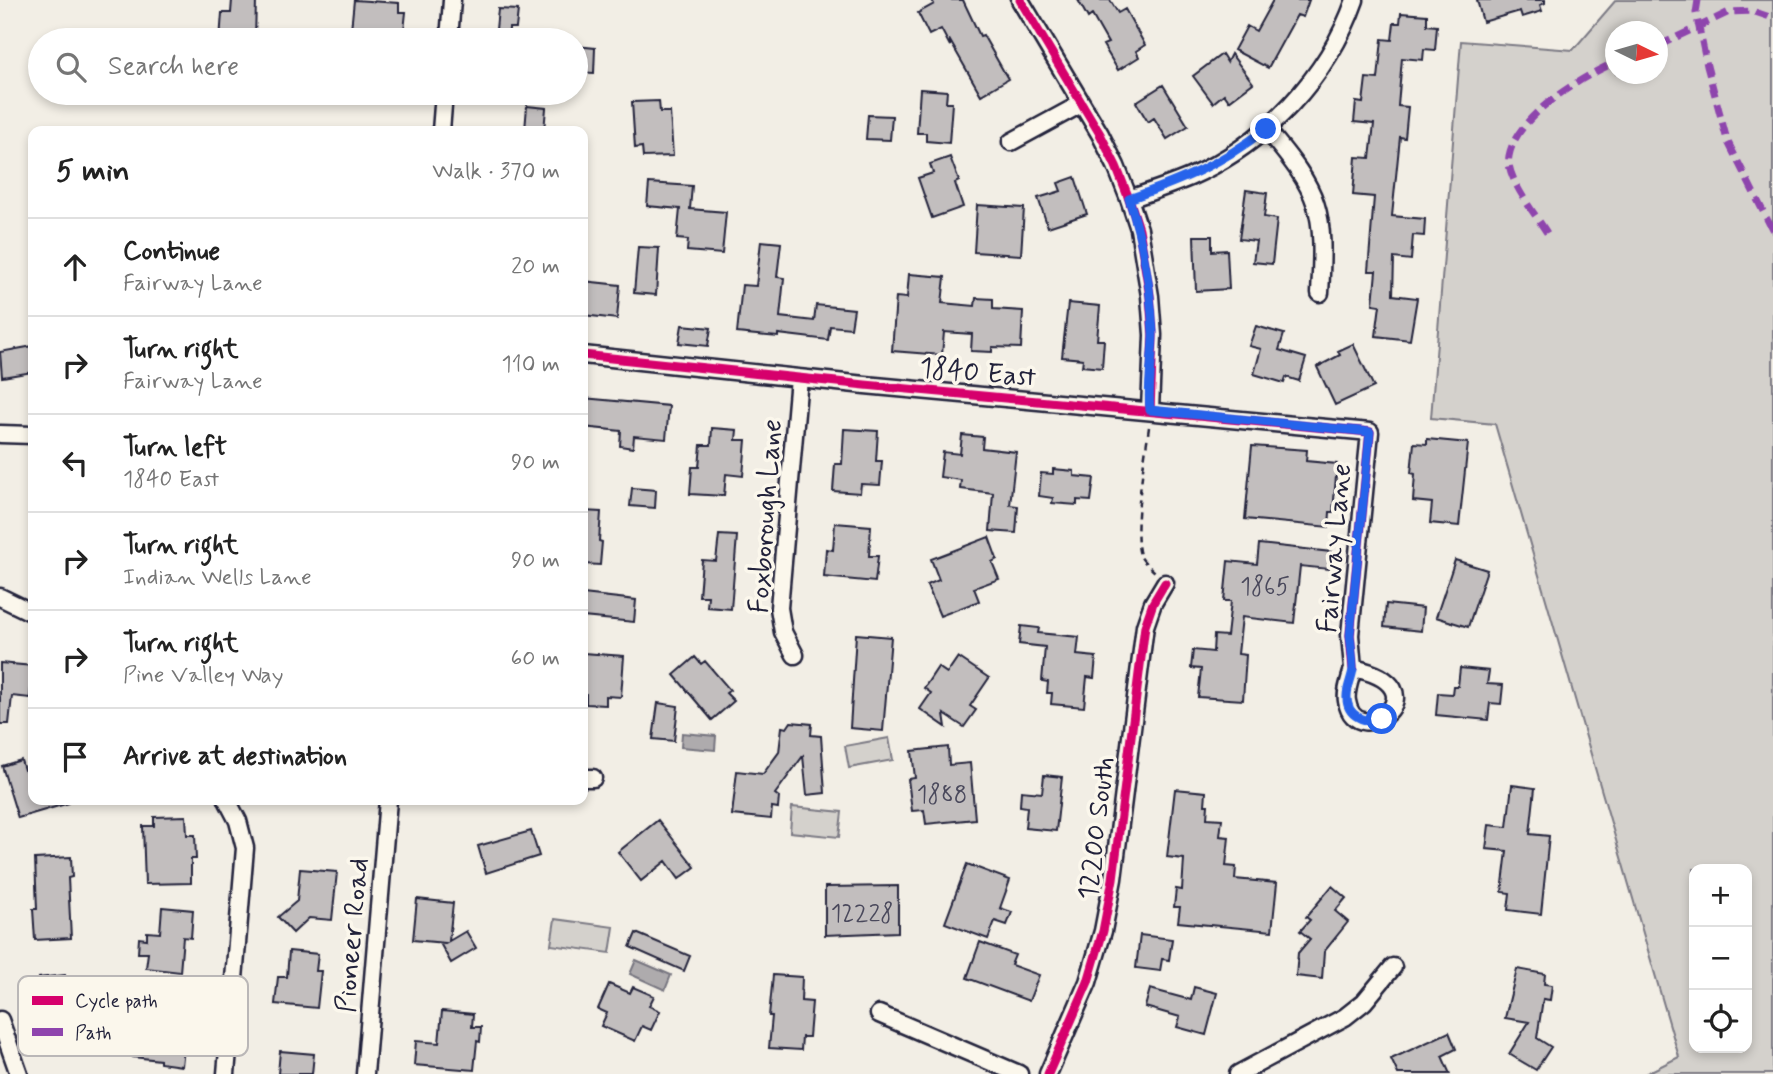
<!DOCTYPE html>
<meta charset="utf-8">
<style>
:root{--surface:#fff;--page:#f6f6f6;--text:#222;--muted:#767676;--line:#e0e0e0}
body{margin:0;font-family:Mynerve,sans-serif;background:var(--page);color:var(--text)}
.controls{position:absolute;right:21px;bottom:21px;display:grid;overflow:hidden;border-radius:14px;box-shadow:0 4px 10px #0003}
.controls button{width:63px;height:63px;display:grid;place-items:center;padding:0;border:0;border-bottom:2px solid var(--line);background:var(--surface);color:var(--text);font:35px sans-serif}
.compass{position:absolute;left:1605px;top:21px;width:63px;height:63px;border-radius:50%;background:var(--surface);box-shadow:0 4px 10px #0003;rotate:95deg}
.stop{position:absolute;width:21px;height:21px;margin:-16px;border:5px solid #2563eb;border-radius:50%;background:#fff}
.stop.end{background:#2563eb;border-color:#fff;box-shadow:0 2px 7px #0008}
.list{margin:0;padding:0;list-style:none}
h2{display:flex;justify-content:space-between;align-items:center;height:91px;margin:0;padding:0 28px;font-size:30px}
h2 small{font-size:23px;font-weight:400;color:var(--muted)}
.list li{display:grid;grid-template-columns:46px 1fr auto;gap:21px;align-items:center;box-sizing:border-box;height:98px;padding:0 28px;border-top:2px solid var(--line)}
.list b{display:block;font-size:26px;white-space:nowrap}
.list p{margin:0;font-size:23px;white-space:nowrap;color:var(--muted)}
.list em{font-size:23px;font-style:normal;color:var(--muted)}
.icon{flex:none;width:38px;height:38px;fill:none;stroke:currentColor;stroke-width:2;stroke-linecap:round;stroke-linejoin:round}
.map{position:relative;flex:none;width:1773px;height:1074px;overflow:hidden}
.search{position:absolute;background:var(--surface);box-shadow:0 4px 10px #0003;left:28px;top:28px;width:560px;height:77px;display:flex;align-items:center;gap:18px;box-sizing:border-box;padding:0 24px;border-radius:38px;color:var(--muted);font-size:26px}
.panel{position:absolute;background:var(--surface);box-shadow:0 4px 10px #0003;left:28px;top:126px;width:560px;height:679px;border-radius:14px}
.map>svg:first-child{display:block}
</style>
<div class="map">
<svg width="1773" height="1074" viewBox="0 0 1773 1074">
<rect width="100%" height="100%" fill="#f2eee5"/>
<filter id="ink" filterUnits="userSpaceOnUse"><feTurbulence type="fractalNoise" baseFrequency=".0143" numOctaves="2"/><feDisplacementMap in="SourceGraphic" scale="14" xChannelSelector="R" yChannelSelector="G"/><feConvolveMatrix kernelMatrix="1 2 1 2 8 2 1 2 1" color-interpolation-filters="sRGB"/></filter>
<g filter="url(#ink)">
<path fill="#d4d1cc" stroke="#7b7a84" stroke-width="2" fill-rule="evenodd" d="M1616,0H1773V1074H1645L1679,1057L1495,424L1431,418L1461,41L1573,50ZM1616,32H1658V74H1616ZM1694,869H1747V1048H1694Z
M889,738L893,760L849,768L845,746Z
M792,807L842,812L839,837L790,832Z
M555,919L614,927L610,953L551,945Z"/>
<path fill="#aeabad" stroke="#76747f" stroke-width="2" d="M682,733L716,736L715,750L681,747Z
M636,960L671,975L665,990L630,974Z"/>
<path fill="#c2bebe" stroke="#22223b" stroke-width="2" d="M232,0H256L255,40H220L222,13H231Z
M354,0L399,3V12H406L403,40H350Z
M932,0H963L980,36L983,35L1008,79L981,95L950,41V46L941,29L929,35L918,13L934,4Z
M1078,0H1110L1118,13L1125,9L1145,45L1136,51L1139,57L1118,70L1103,45L1108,43L1092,15L1088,18Z
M1273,0H1309L1303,17L1297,15L1268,68L1234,50L1247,26L1256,31Z
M1477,0H1545V3L1540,5L1542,11L1522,17L1520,11L1483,22Z
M498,9L518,10L516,28H509L508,40H495Z
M1401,13L1427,15V25L1437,26L1435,50L1424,49L1423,60L1402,58L1398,106L1408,107L1405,138L1400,137L1392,216L1425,219L1424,236L1413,235L1411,260L1394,258L1393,295L1417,298L1410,340L1376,336L1380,305L1373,304L1376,271H1368L1374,197L1353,195L1356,157L1370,158L1374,124L1354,122L1356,102L1363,103L1366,78L1378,79L1382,39L1392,40L1394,23H1400Z
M576,46L595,48L594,73L576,72Z
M1222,54L1227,62L1231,54L1253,83L1229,101L1224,94L1213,103L1193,76Z
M1163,85L1188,126L1167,139L1154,118L1148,122L1136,102Z
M920,89L947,91L946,103H952L949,143L926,141V133H917Z
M659,101L660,112H670L673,156L643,157L642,147L635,148L632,102Z
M527,106L546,108L544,131L525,130Z
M868,115L892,116L890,140L866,139Z
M950,157L959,181L955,183L963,207L932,218L918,178L933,173L930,164Z
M1075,177L1087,214L1048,227L1038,198L1061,191L1058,183Z
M649,183L692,186L690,209L726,212L722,254L687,251L688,240L677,239L680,209L647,206Z
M1246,190L1267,193L1264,217L1277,219L1272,264L1253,262L1256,241L1239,239Z
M977,205L1024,208L1021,255L974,252Z
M1194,236H1212V251L1227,250L1229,289L1196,291Z
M761,241L781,243L777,277L784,278L780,317L814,321L816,305L854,309L851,328L830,326L828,340L778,334V337L737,333L742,285L756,286Z
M638,247L659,248L656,295L634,293Z
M909,274L945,277L942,303L975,306L976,298L993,299V309L1023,311L1021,348L992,347V352L971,351L972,334L944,332L942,355L892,351L896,297L907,298Z
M583,281L620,285L617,319L583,315Z
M1068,303L1100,306L1097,340H1104L1102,368L1082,366L1083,359L1062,357Z
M682,325L711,328L708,346L679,343Z
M1256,326L1284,334L1279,350L1306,358L1299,381L1286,377L1284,383L1254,374L1261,349L1249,346Z
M1353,344L1374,387L1335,405L1317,367L1340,355L1338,351Z
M33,346V372L2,377L0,352Z
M583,398L669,406L666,439L634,436L633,448L620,446L621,431L583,427Z
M712,428L737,430L736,440H746L743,476L726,474L724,496L690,494L692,467H699L701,445H711Z
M844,429L878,431L876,461H882L880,485L861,484L860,493L833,491L835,464H842Z
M962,435L983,437L982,448L1016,452L1010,505L1018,506L1016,533L990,531L993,493L960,489L961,480L940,477L943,452L960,454Z
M1427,439L1468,443L1459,526L1430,523L1432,503L1413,501L1415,474L1411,473L1414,443L1427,444Z
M1252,446L1307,450L1306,461L1337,464L1333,512H1330L1329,527L1245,519Z
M1053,469L1074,471V476L1094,478L1091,501L1077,500V505L1052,503L1053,498L1039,496L1041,473L1053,474Z
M632,488L656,490L655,508L630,506Z
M583,511L601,512L599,541L602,542L600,565L583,564Z
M835,523L871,526L869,556H878L875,582L824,577L826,549L833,550Z
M719,535L737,536L731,609L707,607L708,596H699L702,560L716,561Z
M989,537L997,559L992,562L999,579L974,588L979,601L940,616L927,585L939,580L931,559Z
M1259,544L1331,552L1329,569L1300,566L1294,623L1242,617L1238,654L1246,655L1243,700L1198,697L1201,669L1191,668L1193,650L1213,652L1214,635L1227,636L1231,601H1224L1228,561L1257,564Z
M1455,560L1487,570L1468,627L1436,617Z
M583,594L636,600L634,622L583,617Z
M1386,604L1423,608L1421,631L1384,627Z
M1021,626L1039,628L1038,633L1079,637L1077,655L1096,657L1094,678L1087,677L1084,707L1051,704L1052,693H1047L1048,682L1042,681L1045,647L1019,644Z
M856,634L891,637L883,731L850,728Z
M583,653L624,656L621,697L606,696V705L586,704V694H583Z
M695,657L701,664L705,661L730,690L726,693L734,701L712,720L674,675Z
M958,657L989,678L970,706L976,710L964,727L944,714L946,727L920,709L931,693L924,688L938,667L947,673Z
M0,663L33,666L30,698L12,696L9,724H0Z
M1460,668L1489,671L1487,684L1503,685L1501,704L1490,703L1488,720L1436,715L1438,693L1452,694L1453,686H1458Z
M658,703L678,706L674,741L653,739Z
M791,722L812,724L811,735L821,736L825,793L807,795L803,756L775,794L779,797L778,808L772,807L771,819L732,815L737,771L763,774L779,752L782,727L787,728Z
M948,747L949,765L970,763L975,819L926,824L924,810L912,811L908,779L915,778L912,751Z
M21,760L24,770L33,767V800H69V803L18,818L2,766Z
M1044,775L1062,777L1056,831L1025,828L1027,807L1020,806L1021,791L1042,793Z
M1512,785L1535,788L1530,834L1549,836L1541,914L1508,910L1510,893L1502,892L1507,851L1486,849L1489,825L1507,827Z
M1175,789L1206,792L1205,805H1208L1207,818L1222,819L1220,836L1229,837L1226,866L1236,867L1235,879L1277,883L1272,931L1178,922L1180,907H1174L1176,889L1182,890L1184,859L1167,857Z
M186,816L187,835H195L196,859H191V883L145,884L143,826H154V817Z
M658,820L695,867L679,879L666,861L641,881L618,852Z
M531,831L539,856L486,873L478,846Z
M71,857L72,877L68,878L71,938L35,940L33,909H37L35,859Z
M967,864L1010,880L1000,908L1012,912L1007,925L995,921L988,939L945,923Z
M300,869L337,872L332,920L309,918L293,933L278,917L297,901Z
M898,886V932L825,935V887Z
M1332,886L1346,898L1335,911L1348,922L1324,952L1322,979L1296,976L1298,953L1310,939L1300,931L1310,920L1306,917Z
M417,899L453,903L449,941L466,931L476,948L451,963L441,945L445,943L413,940Z
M162,907L193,910L191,938L183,937L180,972L146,968L148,953H138L139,938L147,939V932L160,933Z
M636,933L690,956L684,971L630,947Z
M1140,935L1172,939L1169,960L1162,959L1160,971L1136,968Z
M980,942L1015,955L1011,965L1039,975L1029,1001L967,978Z
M289,951L318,954L316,971H321L317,1008L275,1004L278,977H287Z
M1517,969L1545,974L1544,984L1552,985L1550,1000L1543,999L1537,1038L1551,1047L1536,1070L1509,1054L1529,1022L1505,1018Z
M65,975L67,991L78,989L81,1014L67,1016L66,1010L43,1013L39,978Z
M773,975L802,977L801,1001L812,1002L809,1037H802L801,1050L769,1048L772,1016H769Z
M609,984L630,993L633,987L654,996L649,1006L660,1011L651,1030L642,1026L635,1041L601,1026L607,1013L598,1009Z
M1194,987L1217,993L1206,1035L1177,1027L1180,1017L1145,1007L1150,989L1191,1000Z
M138,1010L177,1014L175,1038L185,1039L182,1066L160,1063V1060L133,1057Z
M442,1011L473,1014L472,1027H481L480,1042L477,1041L474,1070L414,1065L416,1041L439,1043Z
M1449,1032L1456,1049L1442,1056L1450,1074H1398L1391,1059Z
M280,1051L314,1054L312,1074H278Z"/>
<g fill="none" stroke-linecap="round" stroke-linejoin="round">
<g stroke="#22223b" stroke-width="21">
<path id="minor" d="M1020,0L1100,134L1116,166L1129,199L1139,229L1150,296L1153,335L1150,410
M449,40L452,0
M1266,129C1321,194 1325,209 1320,293
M441,131L444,93
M1011,142L1081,104
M1129,199C1150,192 1171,185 1190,177C1265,144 1328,77 1355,0
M583,355L865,385L1370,432L1350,635L1353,668
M0,434L33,435
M0,597L33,613
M795,655L783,632L779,608L799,378
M1353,668C1447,687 1355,755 1347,701C1345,691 1351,678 1353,668Z
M583,778H593
M879,1014L1019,1074
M0,1020L19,1074
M226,1074L245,848L238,821L227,800
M365,1074L388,800
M1048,1074L1088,982L1103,931L1113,879L1145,626L1153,603L1165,583
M1238,1074L1345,1017L1364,1002L1393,967"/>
</g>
<path stroke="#22223b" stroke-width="2.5" stroke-dasharray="7 5" stroke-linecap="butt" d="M1149,427C1145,457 1132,529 1140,555C1142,561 1150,567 1155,572"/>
<use href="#minor" stroke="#fbf7ec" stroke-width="16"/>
<path stroke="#8e44ad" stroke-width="7" stroke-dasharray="14 7" stroke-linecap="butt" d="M1698,0L1696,13L1707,66L1727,140L1773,231
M1658,46L1729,12L1752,11L1773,18
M1547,233C1536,215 1505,177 1509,156C1516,116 1581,77 1616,62"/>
<g stroke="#fbf7ec" stroke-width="13">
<path id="cycleway" d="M1020,0L1100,134L1116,166L1129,199L1139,229L1150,296L1153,335L1150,410
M583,355L865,385L1370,432L1350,635L1353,668
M1048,1074L1088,982L1103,931L1113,879L1145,626L1153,603L1165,583"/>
</g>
<use href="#cycleway" stroke="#d6006c" stroke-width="9"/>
</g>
</g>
<g fill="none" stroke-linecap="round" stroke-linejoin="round" filter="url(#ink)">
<path stroke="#2563eb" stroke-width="9" d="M1266,129C1219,165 1185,179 1129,199C1143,243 1151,287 1153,333C1153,359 1147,385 1150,410L1370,432L1350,635C1351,646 1353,658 1353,669C1352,678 1347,687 1347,696C1346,716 1365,724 1382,719"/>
</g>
<g text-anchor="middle" stroke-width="7" stroke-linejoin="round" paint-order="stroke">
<g font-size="24" fill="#4a495c">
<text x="1265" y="594">1865</text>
<text x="942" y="802">1888</text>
<text x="862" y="921">12228</text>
</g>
<g font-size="28" fill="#22223b" stroke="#fbf7ec">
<text transform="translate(978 371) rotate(5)" y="10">1840 East</text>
<text transform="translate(764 516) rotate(-86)" y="10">Foxborough Lane</text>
<text transform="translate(1333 548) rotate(-85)" y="10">Fairway Lane</text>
<text transform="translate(1095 828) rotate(-83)" y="10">12200 South</text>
<text transform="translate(351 935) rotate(-85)" y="10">Pioneer Road</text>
</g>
</g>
<rect x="18" y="976" width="230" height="80" rx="10" fill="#fbf7ec" stroke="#bab7b7" stroke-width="2"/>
<rect x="32" y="996" width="31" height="9" fill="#d6006c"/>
<rect x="32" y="1028" width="31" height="8" fill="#8e44ad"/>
<g font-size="19" fill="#22223b">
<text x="75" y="1007">Cycle path</text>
<text x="75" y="1039">Path</text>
</g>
</svg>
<div class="controls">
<button>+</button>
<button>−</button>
<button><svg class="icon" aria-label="locate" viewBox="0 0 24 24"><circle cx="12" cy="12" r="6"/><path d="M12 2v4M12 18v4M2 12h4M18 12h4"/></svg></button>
</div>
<svg class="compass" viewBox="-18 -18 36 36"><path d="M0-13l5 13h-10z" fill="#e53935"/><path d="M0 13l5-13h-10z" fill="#767676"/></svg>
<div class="stop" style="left:1382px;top:719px"></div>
<div class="stop end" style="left:1266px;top:129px"></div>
<div class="search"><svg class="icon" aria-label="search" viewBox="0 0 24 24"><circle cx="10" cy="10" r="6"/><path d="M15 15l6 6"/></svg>Search here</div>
<section class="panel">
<h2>5 min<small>Walk · 370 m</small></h2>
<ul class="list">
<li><svg class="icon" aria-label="ahead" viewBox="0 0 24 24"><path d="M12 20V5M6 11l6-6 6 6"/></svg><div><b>Continue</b><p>Fairway Lane</p></div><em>20 m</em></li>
<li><svg class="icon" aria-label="right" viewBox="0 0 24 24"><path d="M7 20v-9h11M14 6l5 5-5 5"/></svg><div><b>Turn right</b><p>Fairway Lane</p></div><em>110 m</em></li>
<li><svg class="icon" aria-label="left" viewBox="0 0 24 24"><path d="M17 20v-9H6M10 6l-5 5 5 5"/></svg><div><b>Turn left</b><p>1840 East</p></div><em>90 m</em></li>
<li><svg class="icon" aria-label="right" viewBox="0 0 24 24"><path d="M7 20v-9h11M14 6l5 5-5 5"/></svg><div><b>Turn right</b><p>Indian Wells Lane</p></div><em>90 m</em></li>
<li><svg class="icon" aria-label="right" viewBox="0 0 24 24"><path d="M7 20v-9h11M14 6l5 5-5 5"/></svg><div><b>Turn right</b><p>Pine Valley Way</p></div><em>60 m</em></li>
<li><svg class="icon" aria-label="arrive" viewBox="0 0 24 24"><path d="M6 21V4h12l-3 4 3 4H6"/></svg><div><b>Arrive at destination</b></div></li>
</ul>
</section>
</div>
